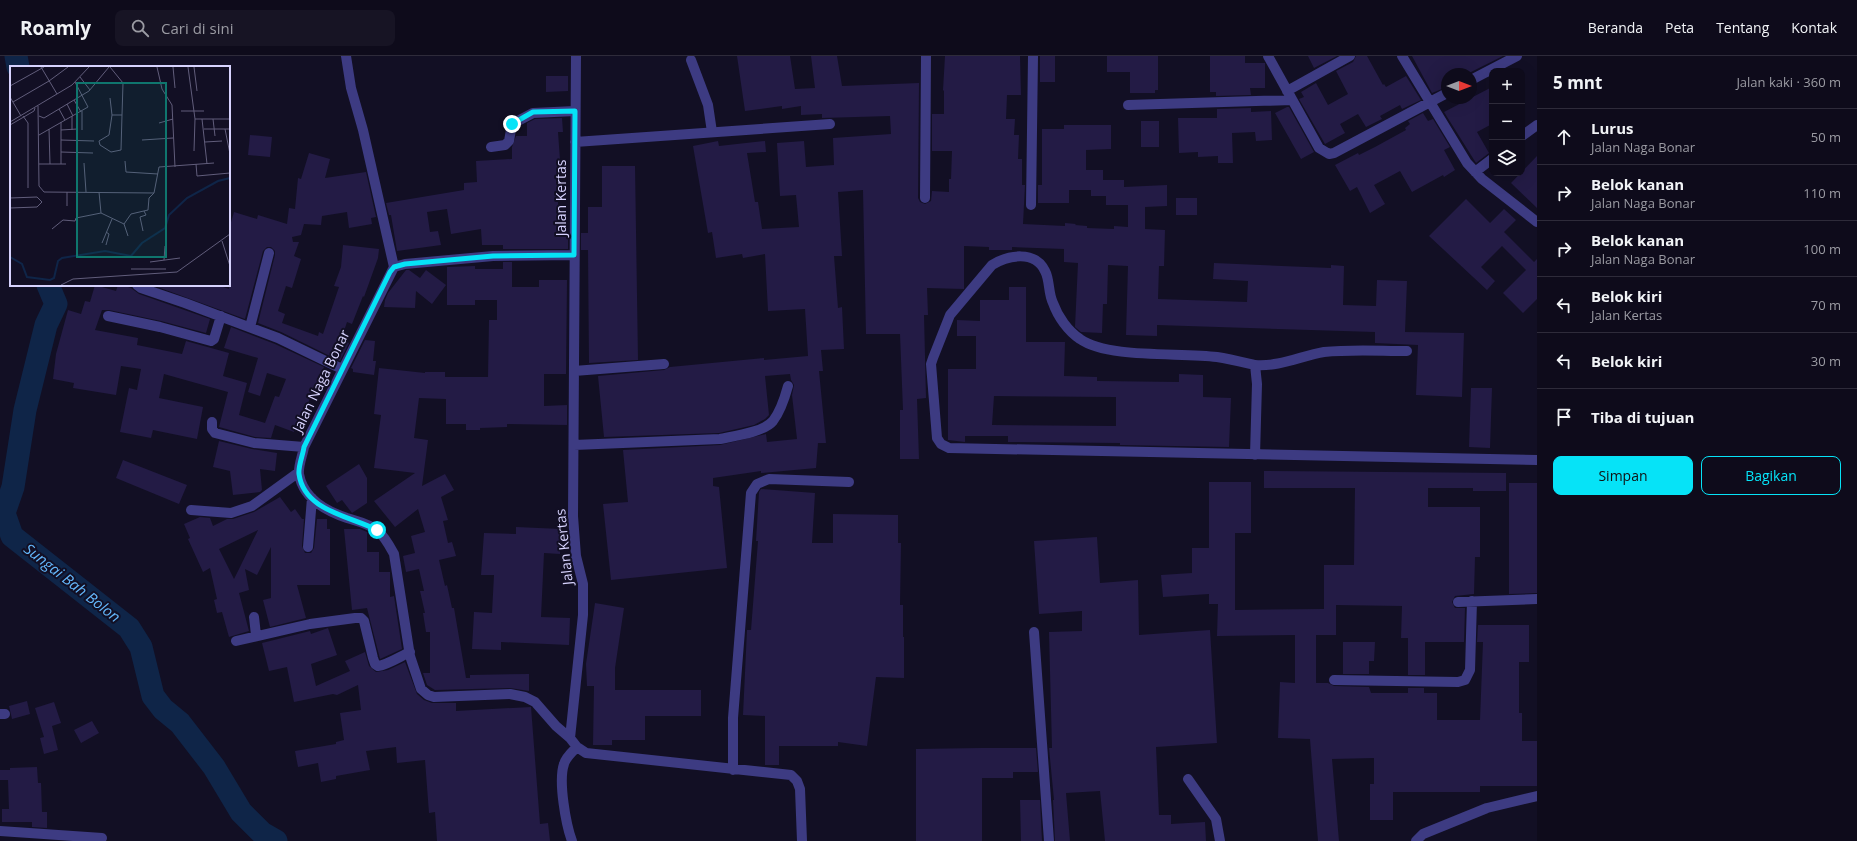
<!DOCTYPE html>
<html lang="id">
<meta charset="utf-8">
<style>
:root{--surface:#0e0b1b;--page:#171424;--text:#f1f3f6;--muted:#9b9ba3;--line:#2e2b3a;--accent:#06e3f7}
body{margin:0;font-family:"Open Sans",sans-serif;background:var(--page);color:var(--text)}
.controls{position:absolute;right:12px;top:12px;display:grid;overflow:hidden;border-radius:8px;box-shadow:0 4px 16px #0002}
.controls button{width:36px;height:36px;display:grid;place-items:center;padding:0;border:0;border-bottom:1px solid var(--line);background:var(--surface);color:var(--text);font:20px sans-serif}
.compass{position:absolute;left:1441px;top:12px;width:36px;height:36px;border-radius:50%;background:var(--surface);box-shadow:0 4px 16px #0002;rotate:90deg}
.stop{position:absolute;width:12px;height:12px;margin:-9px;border:3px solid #06e3f7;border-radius:50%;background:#fff}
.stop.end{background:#06e3f7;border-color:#fff;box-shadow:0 1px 4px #0008}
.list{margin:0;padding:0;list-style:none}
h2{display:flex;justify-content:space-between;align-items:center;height:52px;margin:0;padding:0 16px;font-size:17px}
h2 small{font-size:13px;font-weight:400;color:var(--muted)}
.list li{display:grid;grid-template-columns:26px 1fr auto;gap:12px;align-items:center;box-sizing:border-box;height:56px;padding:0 16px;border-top:1px solid var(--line)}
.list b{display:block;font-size:15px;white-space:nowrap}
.list p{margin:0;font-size:13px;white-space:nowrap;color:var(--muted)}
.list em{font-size:13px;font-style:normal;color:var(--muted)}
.actions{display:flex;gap:8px;padding:12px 16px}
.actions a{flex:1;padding:9px 0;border:1px solid var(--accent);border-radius:8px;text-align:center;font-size:14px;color:var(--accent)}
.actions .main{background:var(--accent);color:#111}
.icon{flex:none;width:22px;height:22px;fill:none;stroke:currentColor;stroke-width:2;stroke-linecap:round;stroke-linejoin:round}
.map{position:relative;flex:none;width:1537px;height:785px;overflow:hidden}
header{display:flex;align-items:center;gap:24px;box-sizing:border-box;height:56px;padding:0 20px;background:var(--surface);border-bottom:1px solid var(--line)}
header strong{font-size:19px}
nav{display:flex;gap:22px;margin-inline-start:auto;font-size:14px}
.search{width:280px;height:36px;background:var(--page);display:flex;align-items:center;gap:10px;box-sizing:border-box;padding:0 14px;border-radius:8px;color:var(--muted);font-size:15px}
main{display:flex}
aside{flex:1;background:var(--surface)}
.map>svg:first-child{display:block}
</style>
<header>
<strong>Roamly</strong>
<div class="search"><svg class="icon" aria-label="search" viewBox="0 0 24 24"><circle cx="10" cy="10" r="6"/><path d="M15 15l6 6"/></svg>Cari di sini</div>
<nav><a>Beranda</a><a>Peta</a><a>Tentang</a><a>Kontak</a></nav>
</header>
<main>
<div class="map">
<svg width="1537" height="785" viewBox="0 0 1537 785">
<rect width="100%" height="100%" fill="#120f24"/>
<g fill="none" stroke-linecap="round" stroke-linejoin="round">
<path stroke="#0f2548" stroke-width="23" d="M16,0L18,11
M48,229L56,248L46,269L25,354L13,431L4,457L12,480L129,572L141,591L153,640L163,653L180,667L214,711L241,756L262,777L276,785"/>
</g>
<path fill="#231b45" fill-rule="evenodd" d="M737,0H790L795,33L815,32L811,0H837L842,30L919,27L918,142L920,146L925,148L931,145L932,135L949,136V123H951L952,95H932V58H944V35L943,34L945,0H1020L1021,39H1007L1006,63H1015L1014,79H1019L1018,103H1022V129H1025L1023,168L1065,170V167L1076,168L1075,169L1087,170V172L1114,173V170L1128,171V149H1106V140H1091V134H1069V147H1038V129H1042V73H1064V69H1111V93L1086,94V114H1103V124H1124V131L1167,129V150L1145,151V173L1165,174L1164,210H1159L1158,243L1247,246L1248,225L1213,223L1214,207L1331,212V209L1344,210L1343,249L1376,250L1377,224L1407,225L1405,276L1464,277L1462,341L1416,339L1418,289L1375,287V276L1157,269V280L1126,279L1128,210L1108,209L1107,248H1103L1102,277L1081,276L1075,271L1078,207L1064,206V193L1012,191V194H989V191L964,190V233L927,232L928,259H924L926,342L917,343L919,403H900V354H903L900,278H866L863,134L838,136L842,200H834L838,252L842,251L844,293L821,294L823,315H819L826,387H818L816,412L761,417V415L713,422V430L719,431L727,512L611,524L603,448L628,446L623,394L720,389L766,378L767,386L797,383L792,339L794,329L791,324L790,318L765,320L769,359L765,363L754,369L719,377L604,381L598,320L664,314L670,311L764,302V304L808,300L805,253L768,255L765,198L743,202L742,198L716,202L712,176L708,177L693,90L718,85L719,90L765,85L766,96L747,97L755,146H758L762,173L799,171L796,139L780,140L777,87L804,85L806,111L834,109L833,82L891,78L890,60L822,62V58L801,59V50L782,53V50L745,55Z
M1040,0H1055V26H1040Z
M1107,0H1158V34H1155V37H1130V16H1107Z
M1210,0H1245V7H1265V32H1250L1251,39L1216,40V36H1210Z
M1308,0H1337L1314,12Z
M1356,0H1367L1383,29L1384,28L1386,31L1406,20L1421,44L1402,53L1400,49L1380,60L1382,63L1366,71L1358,58L1340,68L1345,77L1325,88L1299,43L1304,41L1301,36L1316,27L1328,49L1348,38L1336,15L1353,6Z
M1412,0H1503L1467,18H1447V31L1432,37Z
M546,20H568V35L546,36Z
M1492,31V68L1477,76L1489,97L1476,107L1444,56Z
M1287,51H1289L1314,96L1301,103L1275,57Z
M1251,52V56L1271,55L1272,84L1256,85L1255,76L1232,77L1233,107H1218V100L1198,101V96L1179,97L1178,62H1217V53Z
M1423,57L1428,65L1433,63L1450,91L1444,94L1455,114L1444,121L1443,119L1412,136L1400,115L1374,129L1385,148L1370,157L1357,131L1350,135L1335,109L1358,97L1359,99L1375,91L1406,74L1405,72L1410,68L1408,65Z
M562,62L563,76H558L563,146H558L559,177H568V193H503V189H482L481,173L451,178L447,153L427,156L430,176L438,175L441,189L397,195L391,159H389L386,147L464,134V127L477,126L476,105L512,103V91L516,80H527V67L535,63Z
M1141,65H1159V91H1141Z
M250,79L272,81L270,101L248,99Z
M309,97L330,103L325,122L366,116L376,161L371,162L372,168L349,172L347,156L322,160L321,169L304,168L301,179L292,181L293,186H299L294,200L301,203L292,232L286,230L278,255L285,258L282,267L318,280L319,276L323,278L339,231L334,230L341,211L343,189L379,193L378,202L364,241L363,240L352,268L347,266L341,284L349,287L340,305L281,276L258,267L275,199V195L271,191H267L263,195L245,263L152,229H217L229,233V173L234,156L257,163L258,159L287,168L289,152L295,153L298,122L301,123Z
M1537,100V152L1511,127Z
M602,110H635L638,304L589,307L588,194H581V177H588V151H602Z
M1176,142H1197V159H1176Z
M1466,143L1490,167L1504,153L1516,164L1504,176L1534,206L1537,203V243L1523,257L1503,237L1526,214L1502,190L1481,211L1495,225L1487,234L1429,180Z
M503,206H512V231H539V224H567L566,318H544V350L567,349V369L507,368V371L480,372V374H466V368H446V343L419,342L414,382L428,384L422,430L445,418L454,434L441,441L448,464L443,465L448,487L452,486L456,500L439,504L445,530L447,529L452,552H454L466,622H470V619L529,618V635L510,632L435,634L427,629L423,617H430V576H426L423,557H425L420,535H424L419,513L406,516L403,500L415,497L411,480L425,476L418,453L395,471L374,445L415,417L374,412L381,359L374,358L379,312L425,317V316H445V321H488L489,264H497V244H475V249H447V211L475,210V213H503Z
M406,214H409L420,222L426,214L446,229L432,248L416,235L415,252L384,251L385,244L388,237Z
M95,229L116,235L118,229H122L131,232L139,238L210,263L206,277L161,265L109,254H102L95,274L138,282L137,289L182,298L186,285L229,297L223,320L247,327L239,359L265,367L275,340L279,341L286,323L267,317L260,340L248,336L258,302L224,292L231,271L275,288L324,311L316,332L314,331L301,367L298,365L294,376L275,369L271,382L255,381L219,371L228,336L164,318L159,342L203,351L197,383L153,374L151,382L120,376L129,332L137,334L141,313L121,310L116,339L73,332L74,327L53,323L56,298L68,254L81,258L85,245L90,246Z
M1009,231H1026V286H1065L1064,320L1097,321V325L1179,326V318L1203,319V341L1231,342L1229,391L1120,389V387L1008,386V380H965V386L948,384V313H976V280H957V264L980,265V244H1009ZM994,340L1116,341V370L992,369Z
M365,284L375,285L373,305H376L374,319L353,316V313L351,312Z
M1471,332H1492L1490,392L1469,391Z
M219,385L252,393L277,397L275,415L260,413L262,434L260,436L233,439L230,415L213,411Z
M123,404L187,429L179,448L116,422Z
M359,408L367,422V447L352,457L342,444L337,447L326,430Z
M1264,415L1506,417V435H1473V432H1428V451H1480V501H1475L1474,538L1455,540L1452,546L1455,552H1465L1464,586H1425V619H1408V582H1401L1402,550L1336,549V579H1316V627H1328L1334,630L1369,631L1371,637H1408V632H1424V637H1437V664H1480L1483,586H1477L1478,569H1529V606H1519V657H1522V685H1537V730H1480V736H1393V764H1370V728H1374V702L1332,703L1339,785H1318L1310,683L1278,682L1280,626L1295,627V579L1217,580L1218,548H1209V538L1163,541L1161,519L1192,517V492H1209V426H1251V477H1235V554L1324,553V509H1354L1355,432H1264Z
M1509,427H1537V537L1509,538Z
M761,433L815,437L812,487H833V458L898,459V487H901L900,549H903V581H904V622L876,621L867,690L838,686V690H779V709H765V660L743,659L747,574H751L758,485H756L759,436Z
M280,441L291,456L295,453L302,463H304L302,490L305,497H311L314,492L317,463H327V473H330V529H297L306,562L270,571L263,544L271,542V491L257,519L245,513L249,534L239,537L249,575L229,581L222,556L217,557L214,544L217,543L210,512L203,516L188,483L190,482L184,468L200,461L210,462L213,470L227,463H233L254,456ZM258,474L240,511L234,523L219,493Z
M516,471L561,473L560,498L544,497L541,561L570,562L569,589L501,586V594L472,593L474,556L492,557L494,519H481L484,477L516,478Z
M344,473H360L367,476V496H379V516H390V541L394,540L402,593L380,603L367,552L352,554Z
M1097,481L1100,527L1138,524L1139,579L1210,574L1217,687L1156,691L1159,759H1171V768L1205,766L1206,785H1105L1100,735L1066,737L1070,785H1055L1053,744H1054L1049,692H1052L1049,576L1082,575V555L1039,558L1034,485Z
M595,547L624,552L615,612V634H701V660H645V684H612V689H593L594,630H587L586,608Z
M328,572L337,599L311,608L316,630L350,615L345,605L365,596L369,610L376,616L388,614L405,606L417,638L424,644L432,647H456V655L531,651L540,768L548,767L550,785H437L435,756L429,757L425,704L397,707L396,691L366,695L370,714L336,720V723L321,726L318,707L298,711L295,695L336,688V686L344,684L340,657L361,654L358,629L337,639L333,638L294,646L287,611L269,615L262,587L310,575L311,578Z
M1343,586H1375L1374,605H1369V618H1343Z
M27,645L30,658L12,663L9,650Z
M54,646L61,667L52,670L58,694L44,698L40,682L44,681L35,652Z
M92,665L99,677L81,687L74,674Z
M981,692H1036L1038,716H1013V722H982V785H916V693Z
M37,711L38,727H41L42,756H47V772L32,771V766H2V753H9L8,724H0V714H10V712Z
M1020,744H1040L1042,785H1021Z"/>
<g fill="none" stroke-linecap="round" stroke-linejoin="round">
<path stroke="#3d3b82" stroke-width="10" d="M346,0L351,32L363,74L394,211
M576,0L573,460L576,500L583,528V559L570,682L577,691L586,697L791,719L797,725L800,733L802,785
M1268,0L1319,92L1329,98L1334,97L1447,37
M1402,0L1467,107L1482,123L1537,166
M691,4L708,49L712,76
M1471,24L1517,0
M1287,35L1350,0
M1128,49L1292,44
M1522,80L1537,69
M575,86L830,68
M491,91L505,89L509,85L512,68L533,57L575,55
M1475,116L1492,103
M925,142L926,0
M1031,149L1033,0
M137,229L141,232L185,247L278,282L342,313
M108,260L160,271L211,285L214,283L221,260
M250,271L269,197
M1255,309C1279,311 1301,300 1324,296C1351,293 1380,295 1407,295
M574,315L664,308
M212,366V373L215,377L254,387L304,391
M574,389L720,383C734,380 764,376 773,365C780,356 785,341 788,330
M1255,399L1257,328L1255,309C1242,306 1230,303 1217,301C1181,296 1108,303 1080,283C1068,275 1058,261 1053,247C1048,237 1050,224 1045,215C1035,194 1008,199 992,209L950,259L933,302L931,308L937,382L941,388L949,392L1537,404
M191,454L231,457L252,450L299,416
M308,491L312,442
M1458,546L1537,543
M254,561L256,579
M1034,576L1049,785
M236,585L310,568L355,562H361L364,565L373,602L375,608L378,610C387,609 401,600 410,596
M1334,624L1458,626L1465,624L1470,614L1472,545
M0,658H5
M570,682L556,670L535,646L525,641L510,638L434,641L428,639L421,633L410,600L394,498C389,489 385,481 378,475C370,468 357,465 347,462C326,455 303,442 299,418C298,410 303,398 304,391L394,211L405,208L493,200L574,199
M733,714V662L751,437L757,428L769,423L849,426
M1188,723L1216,763L1220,785
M0,775L102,782
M572,785C566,769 558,725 564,708C566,701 572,696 577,691
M1416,785L1423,778L1487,752L1537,740"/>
</g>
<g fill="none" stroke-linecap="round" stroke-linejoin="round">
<path stroke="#06e3f7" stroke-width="5" d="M377,474C350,460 304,455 299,418C298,410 303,399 304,391L390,216L394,211L405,208L493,200L574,199L575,55L533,56L512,68"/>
</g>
<g text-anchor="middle" stroke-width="4" stroke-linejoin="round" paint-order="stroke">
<g font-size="14" fill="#d7d3fe" stroke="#120f24">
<text transform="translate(561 142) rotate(-90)" y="5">Jalan Kertas</text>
<text transform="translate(321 325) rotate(-64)" y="5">Jalan Naga Bonar</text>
<text transform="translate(564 491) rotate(-96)" y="5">Jalan Kertas</text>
</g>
<g font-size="15" font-style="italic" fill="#64b7fb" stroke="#120f24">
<text transform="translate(72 527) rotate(38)" y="5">Sungai Bah Bolon</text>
</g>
</g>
<g transform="translate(10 10)">
<rect width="220" height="220" fill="#120f24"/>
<path fill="none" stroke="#0f2548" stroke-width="2" d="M0,191L12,198L17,211L40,214L44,212L48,195L52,192L95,185L121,190L132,177L155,162L159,149L177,132L208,115L220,112"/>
<path fill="none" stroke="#615d7b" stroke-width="1" d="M31,1L47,28M100,1L113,17L112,49L111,84L101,86L90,79L89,75L99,69L102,49H112M147,1L152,23L162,39L165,101M163,1L165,22M178,1L185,53L184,85M184,1L187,25M70,11L80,24M0,20L34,1M0,31L11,50M100,32L102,49M64,34L71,46M3,36L39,15L58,1M57,38L63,50M28,40L29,120L34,126L144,127L149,101L204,97M49,43L55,54M72,45V64M171,45H194M13,50L18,57V122M29,50L34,52L79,25L99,1M62,50V64M185,53H220M192,53L197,98M203,53L205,70M0,56L62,19L79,1M149,57L163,53M0,59L24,45L25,42M39,63L40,98M194,63H220M215,63L220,88M51,64L67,63M0,65V126M29,69L78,41L65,16M51,74L84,75M132,74L163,72M195,76L212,75M51,86L83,87M115,95L116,106L148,108M74,97L76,126M29,98H56M51,98V56M186,98L187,110L220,107M57,126V140M89,126L91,147L114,158L121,148L138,144L139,132L144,127M0,132L27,131L32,136L27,141L0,142M114,158L118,170M42,163L53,154L65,155L66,152L91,147M133,165L130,151L136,149L134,145M96,166L99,168L96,179M212,175L220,200M92,177L102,153M154,194L155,180M140,196L170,192M121,203H156M51,219L63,213L167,206L220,168"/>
<path fill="#0f766e" fill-opacity="0.15" stroke="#0f766e" stroke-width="2" d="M67,17H156V191H67Z"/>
<rect width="220" height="220" fill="none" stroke="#d7d3fe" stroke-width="2"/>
</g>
</svg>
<div class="controls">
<button>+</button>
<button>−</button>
<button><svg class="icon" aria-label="layers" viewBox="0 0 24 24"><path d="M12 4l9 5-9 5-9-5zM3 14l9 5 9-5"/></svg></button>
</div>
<svg class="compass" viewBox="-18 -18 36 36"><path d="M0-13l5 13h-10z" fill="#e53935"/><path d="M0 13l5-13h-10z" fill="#9b9ba3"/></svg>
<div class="stop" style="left:377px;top:474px"></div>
<div class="stop end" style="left:512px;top:68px"></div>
</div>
<aside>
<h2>5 mnt<small>Jalan kaki · 360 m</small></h2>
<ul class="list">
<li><svg class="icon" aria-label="ahead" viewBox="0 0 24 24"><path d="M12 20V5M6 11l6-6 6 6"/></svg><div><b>Lurus</b><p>Jalan Naga Bonar</p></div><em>50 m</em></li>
<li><svg class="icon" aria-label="right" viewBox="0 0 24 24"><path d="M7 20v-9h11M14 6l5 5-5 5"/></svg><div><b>Belok kanan</b><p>Jalan Naga Bonar</p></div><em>110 m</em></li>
<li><svg class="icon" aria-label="right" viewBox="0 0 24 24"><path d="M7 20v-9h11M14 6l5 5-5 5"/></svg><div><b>Belok kanan</b><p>Jalan Naga Bonar</p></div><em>100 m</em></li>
<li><svg class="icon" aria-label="left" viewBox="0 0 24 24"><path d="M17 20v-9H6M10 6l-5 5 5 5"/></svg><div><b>Belok kiri</b><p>Jalan Kertas</p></div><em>70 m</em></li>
<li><svg class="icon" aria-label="left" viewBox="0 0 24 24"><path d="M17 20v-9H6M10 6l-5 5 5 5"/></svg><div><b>Belok kiri</b></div><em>30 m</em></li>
<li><svg class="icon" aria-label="arrive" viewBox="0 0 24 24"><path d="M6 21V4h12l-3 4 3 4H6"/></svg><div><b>Tiba di tujuan</b></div></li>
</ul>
<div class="actions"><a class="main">Simpan</a><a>Bagikan</a></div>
</aside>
</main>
